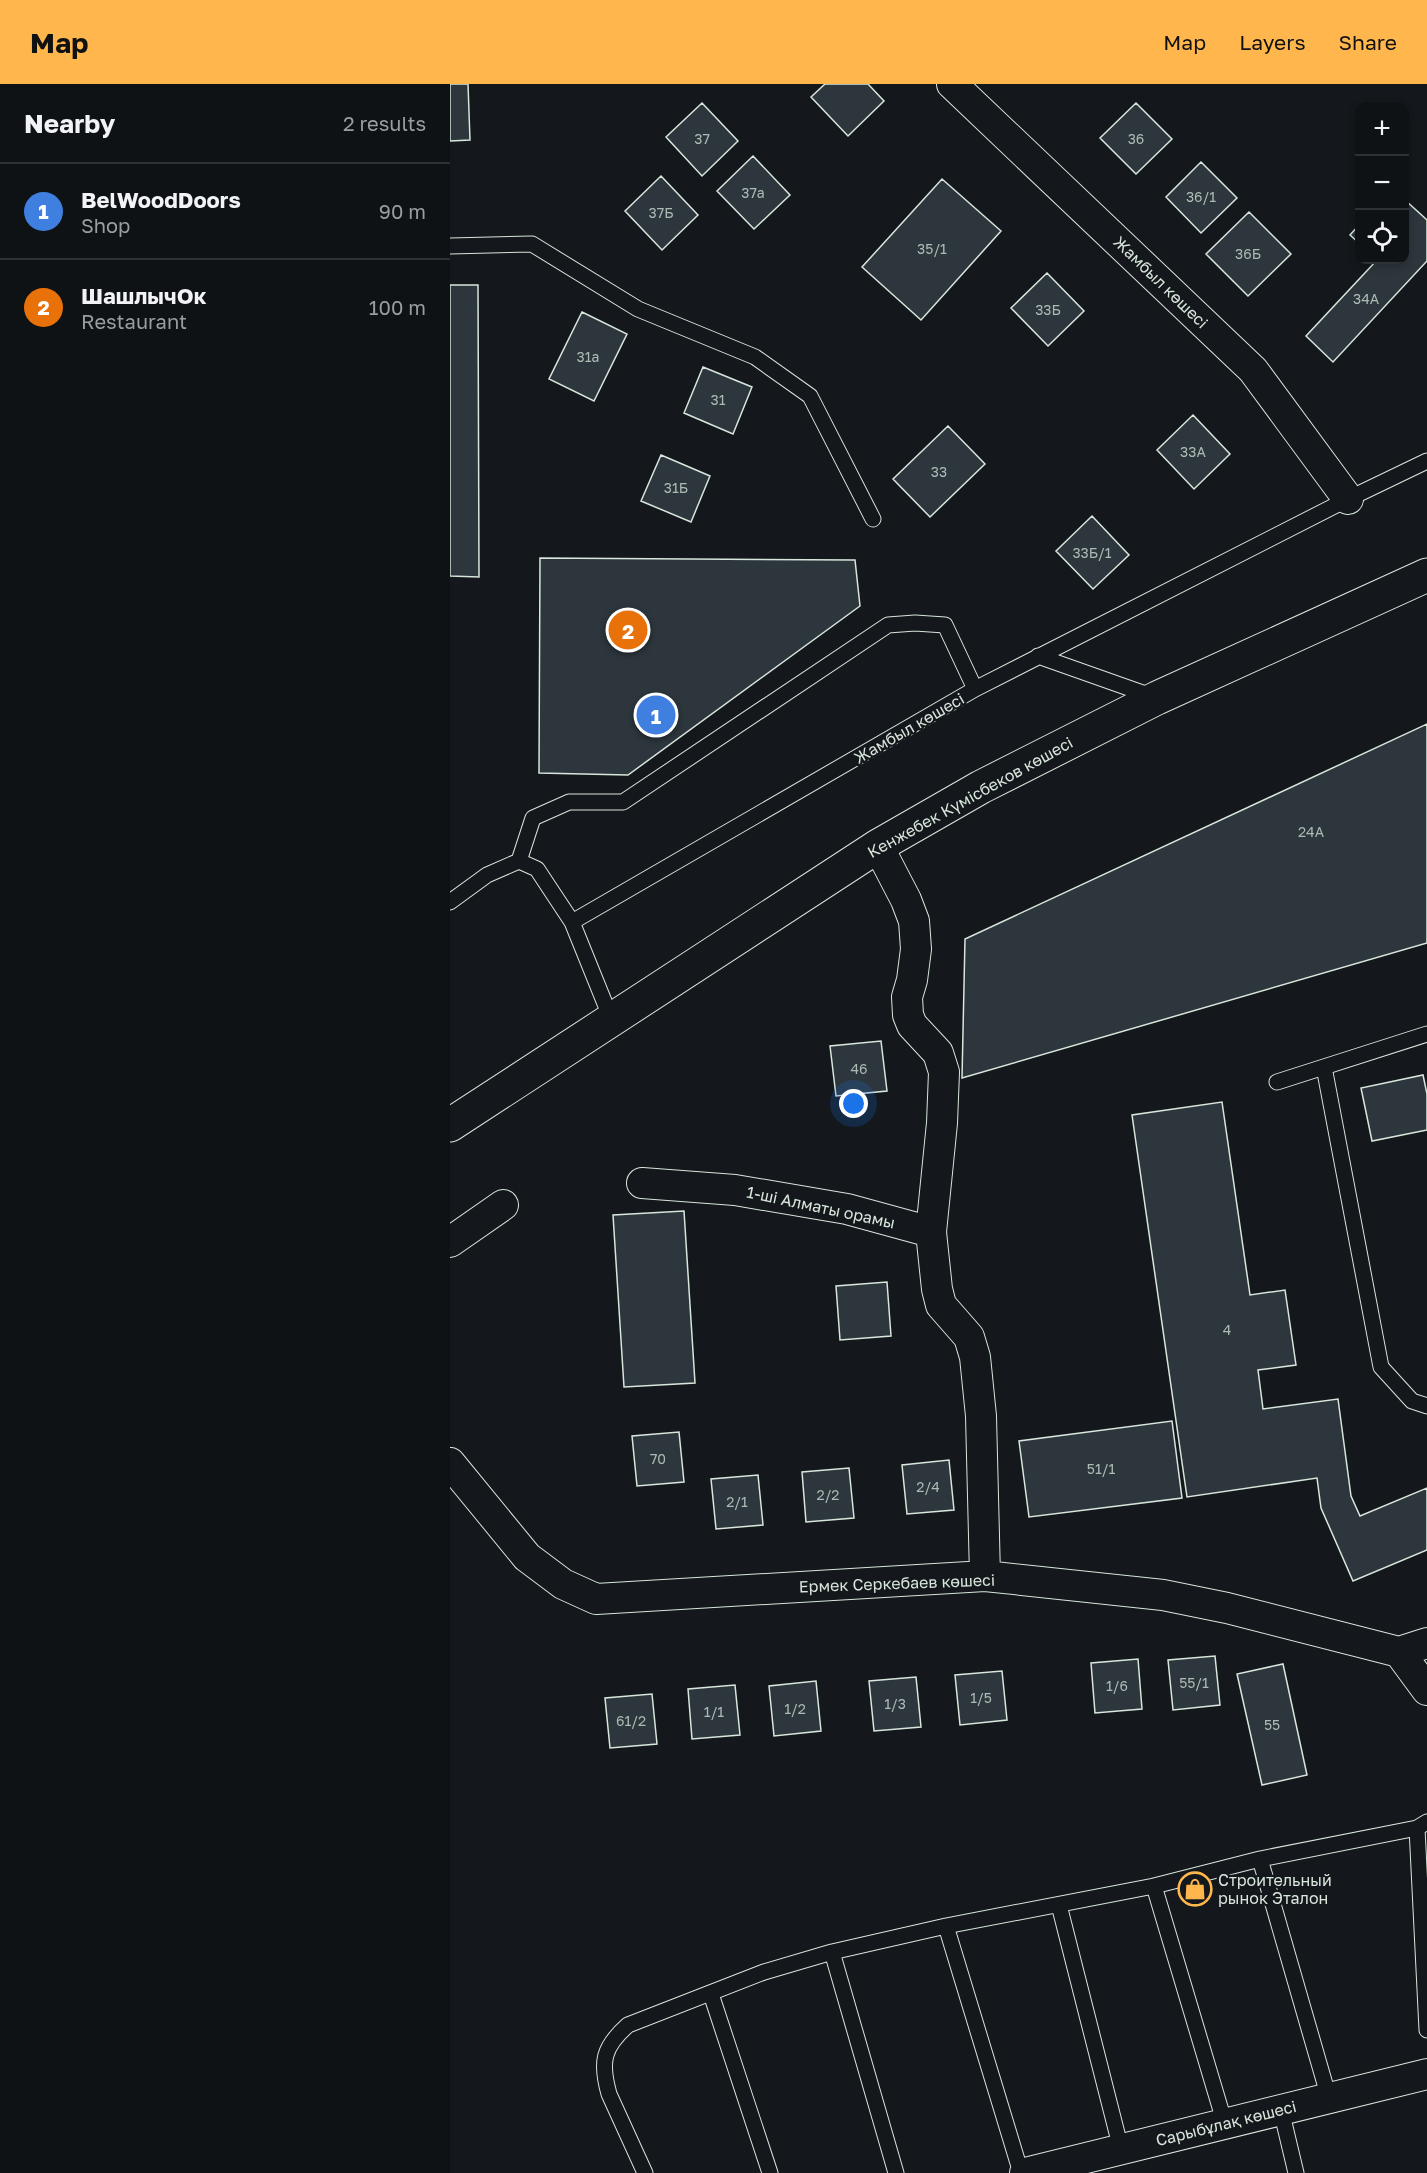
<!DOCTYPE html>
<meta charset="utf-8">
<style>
:root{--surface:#0f1215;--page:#1d2022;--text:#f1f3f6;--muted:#9b9ea0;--line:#2f3234;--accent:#ffb74d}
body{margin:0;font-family:"Golos Text",sans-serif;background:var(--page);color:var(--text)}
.controls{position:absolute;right:18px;top:18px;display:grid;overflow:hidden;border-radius:12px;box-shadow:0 3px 9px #0003}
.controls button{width:54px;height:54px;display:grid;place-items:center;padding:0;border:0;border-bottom:2px solid var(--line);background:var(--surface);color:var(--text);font:30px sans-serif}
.you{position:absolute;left:404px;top:1020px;width:21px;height:21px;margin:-15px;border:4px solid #fff;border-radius:50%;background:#1a73e8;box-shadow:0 0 0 9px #1a73e833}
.badge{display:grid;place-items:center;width:39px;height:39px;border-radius:50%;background:var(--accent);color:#fff;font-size:20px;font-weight:700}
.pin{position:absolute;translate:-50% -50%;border:3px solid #fff;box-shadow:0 2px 6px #0006}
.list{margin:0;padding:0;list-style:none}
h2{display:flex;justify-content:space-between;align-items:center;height:78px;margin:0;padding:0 24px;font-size:26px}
h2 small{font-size:20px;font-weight:400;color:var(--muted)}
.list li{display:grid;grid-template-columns:39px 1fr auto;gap:18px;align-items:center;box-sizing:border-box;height:96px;padding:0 24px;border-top:2px solid var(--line)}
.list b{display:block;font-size:22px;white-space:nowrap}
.list p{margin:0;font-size:20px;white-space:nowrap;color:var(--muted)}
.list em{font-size:20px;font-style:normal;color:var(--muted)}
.icon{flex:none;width:33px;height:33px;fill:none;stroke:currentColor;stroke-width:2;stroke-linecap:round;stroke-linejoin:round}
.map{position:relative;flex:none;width:977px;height:2089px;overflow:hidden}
header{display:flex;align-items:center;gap:36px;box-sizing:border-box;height:84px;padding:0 30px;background:var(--accent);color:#111}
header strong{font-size:28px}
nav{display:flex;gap:33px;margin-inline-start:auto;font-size:21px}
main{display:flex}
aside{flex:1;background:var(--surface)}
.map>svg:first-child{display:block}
</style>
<header>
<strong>Map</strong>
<nav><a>Map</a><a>Layers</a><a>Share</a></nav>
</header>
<main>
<aside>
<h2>Nearby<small>2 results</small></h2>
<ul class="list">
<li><span class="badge" style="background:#3f7fe0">1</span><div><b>BelWoodDoors</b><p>Shop</p></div><em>90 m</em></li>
<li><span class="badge" style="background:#e8710a">2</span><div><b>ШашлычОк</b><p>Restaurant</p></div><em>100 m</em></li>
</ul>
</aside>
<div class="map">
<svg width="977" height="2089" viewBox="0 0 977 2089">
<rect width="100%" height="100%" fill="#14181c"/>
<path fill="#2c363c" stroke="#d8e6dc" stroke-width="1.5" d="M0,0H18L20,56L0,57Z
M375,0H418L434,17L398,52L361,13Z
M252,19L288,57L252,92L216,53Z
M686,19L722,55L686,90L650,54Z
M303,72L340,111L304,145L267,107Z
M751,78L787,114L751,149L716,113Z
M211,92L248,131L212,166L175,127Z
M492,95L551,147L471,236L412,183Z
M954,115L977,136V177L883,278L856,252L927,176H954Z
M799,128L841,170L798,212L756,170Z
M910,140V160L900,151Z
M597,189L634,227L598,262L561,224Z
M0,201H28L29,493L0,492Z
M132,228L177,250L144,317L99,295Z
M253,283L302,303L283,350L234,329Z
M743,331L780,370L744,405L707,366Z
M498,342L535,380L480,433L443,395Z
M211,371L260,392L241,438L191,417Z
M642,432L679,471L643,505L606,467Z
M90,474L405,476L410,522L178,691L89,689Z
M977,640V859L512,994L515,855Z
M431,957L437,1007L386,1012L380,962Z
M973,991L977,1010V1046L922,1057L911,1004Z
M772,1018L800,1211L835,1206L846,1281L808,1286L813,1325L888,1315L901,1412L910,1432L977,1404V1466L903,1497L871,1424L867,1394L737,1413L682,1031Z
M234,1127L245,1299L174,1303L163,1131Z
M437,1198L441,1252L390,1256L386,1202Z
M722,1337L732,1414L579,1433L569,1357Z
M229,1348L234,1398L187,1402L182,1352Z
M499,1376L504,1426L457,1430L452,1381Z
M399,1384L404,1434L356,1438L352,1388Z
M308,1391L313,1441L266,1445L261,1395Z
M765,1572L770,1621L723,1626L718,1576Z
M688,1575L692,1625L645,1629L641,1579Z
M833,1580L857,1691L812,1701L787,1590Z
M552,1587L557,1636L510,1641L505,1591Z
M466,1593L471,1643L424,1647L419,1597Z
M366,1597L371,1647L324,1652L319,1602Z
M285,1601L290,1651L242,1655L238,1605Z
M202,1610L207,1660L160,1664L155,1614Z"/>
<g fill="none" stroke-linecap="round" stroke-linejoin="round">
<g stroke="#d8e6dc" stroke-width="17">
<path id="lane" d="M0,162L82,160L188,225L305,273L360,312L423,435
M588,572L704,613
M69,777L83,734L119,718H173L438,541L465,539L495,541L525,605
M0,818L37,791L69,777L87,785L122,838L162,937
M122,838L525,605L898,415L977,377
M874,983L931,1283L962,1317L977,1322
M827,998L977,950
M967,1744L977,1946
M810,1775L879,2014
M704,1802L775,2040
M609,1821L671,2065
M496,1842L571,2089
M382,1868L446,2089
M261,1910L320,2089
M831,2026L846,2089
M195,2089L159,2010C150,1978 153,1963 178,1941L314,1888L382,1868L496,1842L704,1802L810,1775L967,1744L977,1738"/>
</g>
<g stroke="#d8e6dc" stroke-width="32">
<path id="street" d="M502,0L803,286L898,415
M428,762L456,816L464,837L466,865L462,896L457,913L458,931L462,941L488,969L494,988L492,1039L481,1148
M192,1099L285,1106L397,1125L481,1148L487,1205L491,1221L519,1253L525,1273L531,1332L535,1492
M0,1158L53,1121
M0,1379L77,1473L113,1500L146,1515L535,1492L713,1511L777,1524L949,1568L977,1559
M949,1568L977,1606
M575,2089L977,1990"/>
</g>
<g stroke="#d8e6dc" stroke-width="35">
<path id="secondary" d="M0,1041L428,762L531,703L707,614L977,491"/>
</g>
<use href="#lane" stroke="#14181c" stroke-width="15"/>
<use href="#street" stroke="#14181c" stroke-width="30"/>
<use href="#secondary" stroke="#14181c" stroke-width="33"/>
</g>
<defs>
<g id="shop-ring" transform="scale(1.725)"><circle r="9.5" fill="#14181c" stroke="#ffb74d" stroke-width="1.5"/><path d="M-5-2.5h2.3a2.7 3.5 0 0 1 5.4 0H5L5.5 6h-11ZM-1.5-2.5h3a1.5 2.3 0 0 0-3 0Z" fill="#ffb74d"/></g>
</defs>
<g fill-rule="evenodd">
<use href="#shop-ring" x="745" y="1805"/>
</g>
<g text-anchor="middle" stroke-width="4.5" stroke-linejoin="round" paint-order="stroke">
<g font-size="14" fill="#adbab4">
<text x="252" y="60">37</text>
<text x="686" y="60">36</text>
<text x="303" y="114">37а</text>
<text x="751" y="118">36/1</text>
<text x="211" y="134">37Б</text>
<text x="482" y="170">35/1</text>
<text x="798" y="175">36Б</text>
<text x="916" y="220">34А</text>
<text x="598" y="231">33Б</text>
<text x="138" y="278">31а</text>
<text x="268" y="321">31</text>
<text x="743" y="373">33А</text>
<text x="489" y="393">33</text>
<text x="226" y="409">31Б</text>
<text x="642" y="474">33Б/1</text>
<text x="861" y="753">24А</text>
<text x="409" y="990">46</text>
<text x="777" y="1251">4</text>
<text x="208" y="1380">70</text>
<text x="651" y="1390">51/1</text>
<text x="478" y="1408">2/4</text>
<text x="378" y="1416">2/2</text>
<text x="287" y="1423">2/1</text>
<text x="744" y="1604">55/1</text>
<text x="667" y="1607">1/6</text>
<text x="531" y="1619">1/5</text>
<text x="445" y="1625">1/3</text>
<text x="345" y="1630">1/2</text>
<text x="264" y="1633">1/1</text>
<text x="181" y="1642">61/2</text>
<text x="822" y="1646">55</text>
</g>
<g font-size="16" fill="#d8e6dc" stroke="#14181c">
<text transform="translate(711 198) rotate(44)" y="6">Жамбыл көшесі</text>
<text transform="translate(459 644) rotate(-30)" y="6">Жамбыл көшесі</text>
<text transform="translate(520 713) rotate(-29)" y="6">Кенжебек Күмісбеков көшесі</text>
<text transform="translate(371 1123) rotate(12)" y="6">1-ші Алматы орамы</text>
<text transform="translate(447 1499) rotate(-2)" y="6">Ермек Серкебаев көшесі</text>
<text transform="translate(776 2039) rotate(-14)" y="6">Сарыбұлақ көшесі</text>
</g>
<g font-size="16" fill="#d8e6dc" stroke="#14181c" text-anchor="start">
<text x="768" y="1802">Строительный<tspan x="768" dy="18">рынок Эталон</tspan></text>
</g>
</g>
</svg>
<div class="controls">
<button>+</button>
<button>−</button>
<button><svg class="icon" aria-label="locate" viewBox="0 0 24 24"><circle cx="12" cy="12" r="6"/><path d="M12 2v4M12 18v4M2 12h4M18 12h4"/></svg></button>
</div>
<div class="you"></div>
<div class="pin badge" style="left:206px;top:631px;background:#3f7fe0">1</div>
<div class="pin badge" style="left:178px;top:546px;background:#e8710a">2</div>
</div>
</main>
